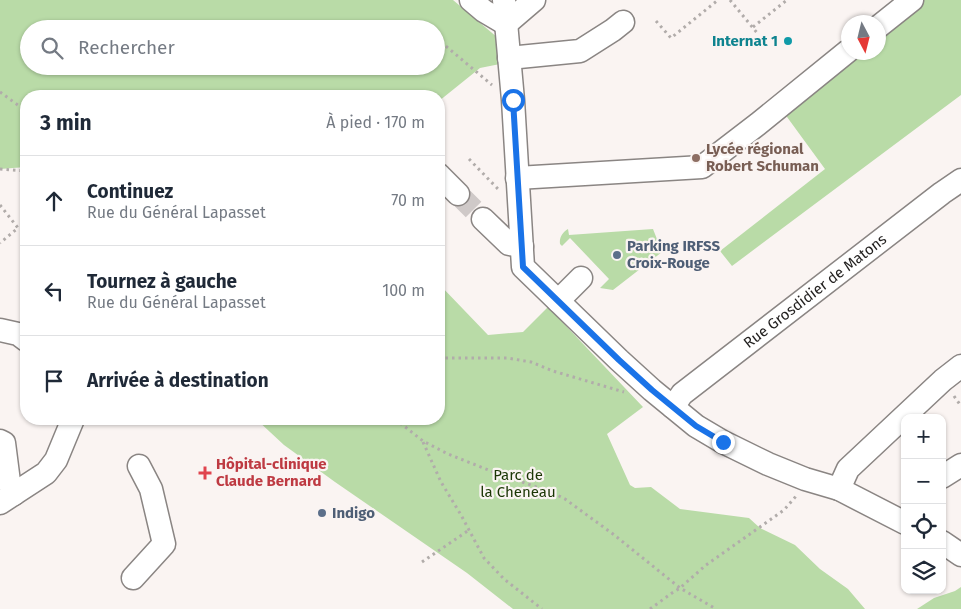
<!DOCTYPE html>
<html lang="fr">
<meta charset="utf-8">
<style>
:root{--surface:#fff;--page:#f6f6f7;--text:#1f2937;--muted:#747a83;--line:#e0e1e3}
body{margin:0;font-family:"Fira Sans",sans-serif;background:var(--page);color:var(--text)}
.controls{position:absolute;right:15px;bottom:15px;display:grid;overflow:hidden;border-radius:10px;box-shadow:0 1px 4px #0004}
.controls button{width:45px;height:45px;display:grid;place-items:center;padding:0;border:0;border-bottom:1px solid var(--line);background:var(--surface);color:var(--text);font:25px sans-serif}
.compass{position:absolute;left:841px;top:15px;width:45px;height:45px;border-radius:50%;background:var(--surface);box-shadow:0 1px 4px #0004;rotate:173deg}
.stop{position:absolute;width:15px;height:15px;margin:-11px;border:4px solid #1a73e8;border-radius:50%;background:#fff}
.stop.end{background:#1a73e8;border-color:#fff;box-shadow:0 1px 5px #0008}
.list{margin:0;padding:0;list-style:none}
h2{display:flex;justify-content:space-between;align-items:center;height:65px;margin:0;padding:0 20px;font-size:21px}
h2 small{font-size:16px;font-weight:400;color:var(--muted)}
.list li{display:grid;grid-template-columns:32px 1fr auto;gap:15px;align-items:center;box-sizing:border-box;height:90px;padding:0 20px;border-top:1px solid var(--line)}
.list b{display:block;font-size:19px;white-space:nowrap}
.list p{margin:0;font-size:16px;white-space:nowrap;color:var(--muted)}
.list em{font-size:16px;font-style:normal;color:var(--muted)}
.icon{flex:none;width:28px;height:28px;fill:none;stroke:currentColor;stroke-width:2;stroke-linecap:round;stroke-linejoin:round}
.map{position:relative;flex:none;width:961px;height:609px;overflow:hidden}
.search{position:absolute;background:var(--surface);box-shadow:0 1px 4px #0004;left:20px;top:20px;width:425px;height:55px;display:flex;align-items:center;gap:12px;box-sizing:border-box;padding:0 18px;border-radius:28px;color:var(--muted);font-size:19px}
.panel{position:absolute;background:var(--surface);box-shadow:0 1px 4px #0004;left:20px;top:90px;width:425px;height:335px;border-radius:20px}
.map>svg:first-child{display:block}
</style>
<div class="map">
<svg width="961" height="609" viewBox="0 0 961 609">
<rect width="100%" height="100%" fill="#faf4f2"/>
<path fill="#b9dba7" fill-rule="evenodd" d="M0,0H453L498,38L500,64L480,68L439,101V96H26V167L0,169ZM29,29H436V66H29Z
M912,0H961V95L732,266L720,251L825,169L779,106L848,52H878L879,27Z
M568,229L569,235L653,229L662,252L613,290L600,288L609,279L570,238L562,246L560,244C559,237 563,232 568,229Z
M439,284L488,335L523,332L548,307L643,407L607,434L630,485L635,488L651,487L680,509L749,518L760,528L795,545L820,569L848,589L865,609H513L467,573L335,482L284,445L256,419H439Z
M961,587V609H917L934,598L955,591Z"/>
<g fill="none" stroke-linecap="round" stroke-linejoin="round">
<path stroke="#cfc9c8" stroke-width="22" stroke-dasharray="22 11" stroke-linecap="butt" d="M458,194L483,219"/>
<g stroke="#8a8583" stroke-width="25">
<g id="minor">
<path d="M471,0L484,11L506,24"/>
<path d="M504,0L513,100L523,267L619,360L652,390L696,426L723,442L768,464L805,479L839,489L905,523"/>
<path d="M506,24L534,0"/>
<path d="M878,27L912,0"/>
<path d="M509,58L580,51L613,30L623,22"/>
<path d="M439,175L458,194"/>
<path d="M517,178L702,167L758,124L848,51"/>
<path d="M483,219L509,244L522,246"/>
<path d="M558,301L581,278"/>
<path d="M0,330L18,334L26,340"/>
<path id="s1" d="M673,407L682,394L942,193L961,180"/>
<path d="M0,441L4,443L9,482L14,494"/>
<path d="M942,477L961,465"/>
<path d="M839,489L848,469L943,380L961,366"/>
<path d="M0,503L46,473L56,460L73,419"/>
<path d="M942,542L961,555"/>
<path d="M133,578L164,544L151,489L139,466"/>
</g>
</g>
<path stroke="#b1acaa" stroke-width="3" stroke-dasharray="2.5 4" stroke-linecap="butt" d="M730,0L758,34
M656,21L671,38L718,0
M753,27L787,0
M441,42L492,85
M0,92L26,111
M469,159L498,189
M0,169L26,171
M0,205L18,228L0,243
M439,358H507L531,362L553,371L624,392
M954,396L961,406
M395,419L423,441L448,454L496,473L551,492L565,499L613,534L680,588L716,609
M423,442L441,482L461,515L484,558L504,579L542,609
M422,562L469,530
M650,609L672,593L680,588L706,565L784,510L797,495"/>
<use href="#minor" stroke="#fff" stroke-width="22"/>
</g>
<g fill="none" stroke-linecap="round" stroke-linejoin="round">
<path stroke="#1a73e8" stroke-width="6" d="M513,100L523,267L619,360L652,390L696,426L723,442"/>
</g>
<circle fill="#0f9aa8" stroke="#faf4f2" stroke-width="2" cx="788" cy="41" r="5"/>
<circle fill="#8d6e63" stroke="#faf4f2" stroke-width="2" cx="696" cy="158" r="5"/>
<g fill="#5c6f8a" stroke="#faf4f2" stroke-width="2">
<circle cx="617" cy="255" r="5"/>
<circle cx="322" cy="513" r="5"/>
</g>
<path fill="#e0444e" stroke="#faf4f2" stroke-width="2" d="M202.5 465.5h5v5h5v5h-5v5h-5v-5h-5v-5h5z"/>
<g text-anchor="middle" stroke-width="4.5" stroke-linejoin="round" paint-order="stroke">
<g font-size="15" font-weight="bold" fill="#0d838f" stroke="#faf4f2" text-anchor="end">
<text x="778" y="46">Internat 1</text>
</g>
<g font-size="15" font-weight="bold" fill="#785e54" stroke="#faf4f2" text-anchor="start">
<text x="706" y="154">Lycée régional<tspan x="706" dy="17">Robert Schuman</tspan></text>
</g>
<g font-size="15" font-weight="bold" fill="#4e5e75" stroke="#faf4f2" text-anchor="start">
<text x="627" y="251">Parking IRFSS<tspan x="627" dy="17">Croix-Rouge</tspan></text>
<text x="332" y="518">Indigo</text>
</g>
<g font-size="15" fill="#211f1e" stroke="#faf4f2">
<text dy="5" stroke="none"><textPath href="#s1" startOffset="184">Rue Grosdidier de Matons</textPath></text>
</g>
<g font-size="15" font-weight="bold" fill="#be3a42" stroke="#faf4f2" text-anchor="start">
<text x="216" y="469">Hôpital-clinique<tspan x="216" dy="17">Claude Bernard</tspan></text>
</g>
<g font-size="15" fill="#1b3604" stroke="#faf4f2">
<text x="518" y="480">Parc de<tspan x="518" dy="17">la Cheneau</tspan></text>
</g>
</g>
</svg>
<div class="controls">
<button>+</button>
<button>−</button>
<button><svg class="icon" aria-label="locate" viewBox="0 0 24 24"><circle cx="12" cy="12" r="6"/><path d="M12 2v4M12 18v4M2 12h4M18 12h4"/></svg></button>
<button><svg class="icon" aria-label="layers" viewBox="0 0 24 24"><path d="M12 4l9 5-9 5-9-5zM3 14l9 5 9-5"/></svg></button>
</div>
<svg class="compass" viewBox="-18 -18 36 36"><path d="M0-13l5 13h-10z" fill="#e53935"/><path d="M0 13l5-13h-10z" fill="#747a83"/></svg>
<div class="stop" style="left:513px;top:100px"></div>
<div class="stop end" style="left:723px;top:442px"></div>
<div class="search"><svg class="icon" aria-label="search" viewBox="0 0 24 24"><circle cx="10" cy="10" r="6"/><path d="M15 15l6 6"/></svg>Rechercher</div>
<section class="panel">
<h2>3 min<small>À pied · 170 m</small></h2>
<ul class="list">
<li><svg class="icon" aria-label="ahead" viewBox="0 0 24 24"><path d="M12 20V5M6 11l6-6 6 6"/></svg><div><b>Continuez</b><p>Rue du Général Lapasset</p></div><em>70 m</em></li>
<li><svg class="icon" aria-label="left" viewBox="0 0 24 24"><path d="M17 20v-9H6M10 6l-5 5 5 5"/></svg><div><b>Tournez à gauche</b><p>Rue du Général Lapasset</p></div><em>100 m</em></li>
<li><svg class="icon" aria-label="arrive" viewBox="0 0 24 24"><path d="M6 21V4h12l-3 4 3 4H6"/></svg><div><b>Arrivée à destination</b></div></li>
</ul>
</section>
</div>
